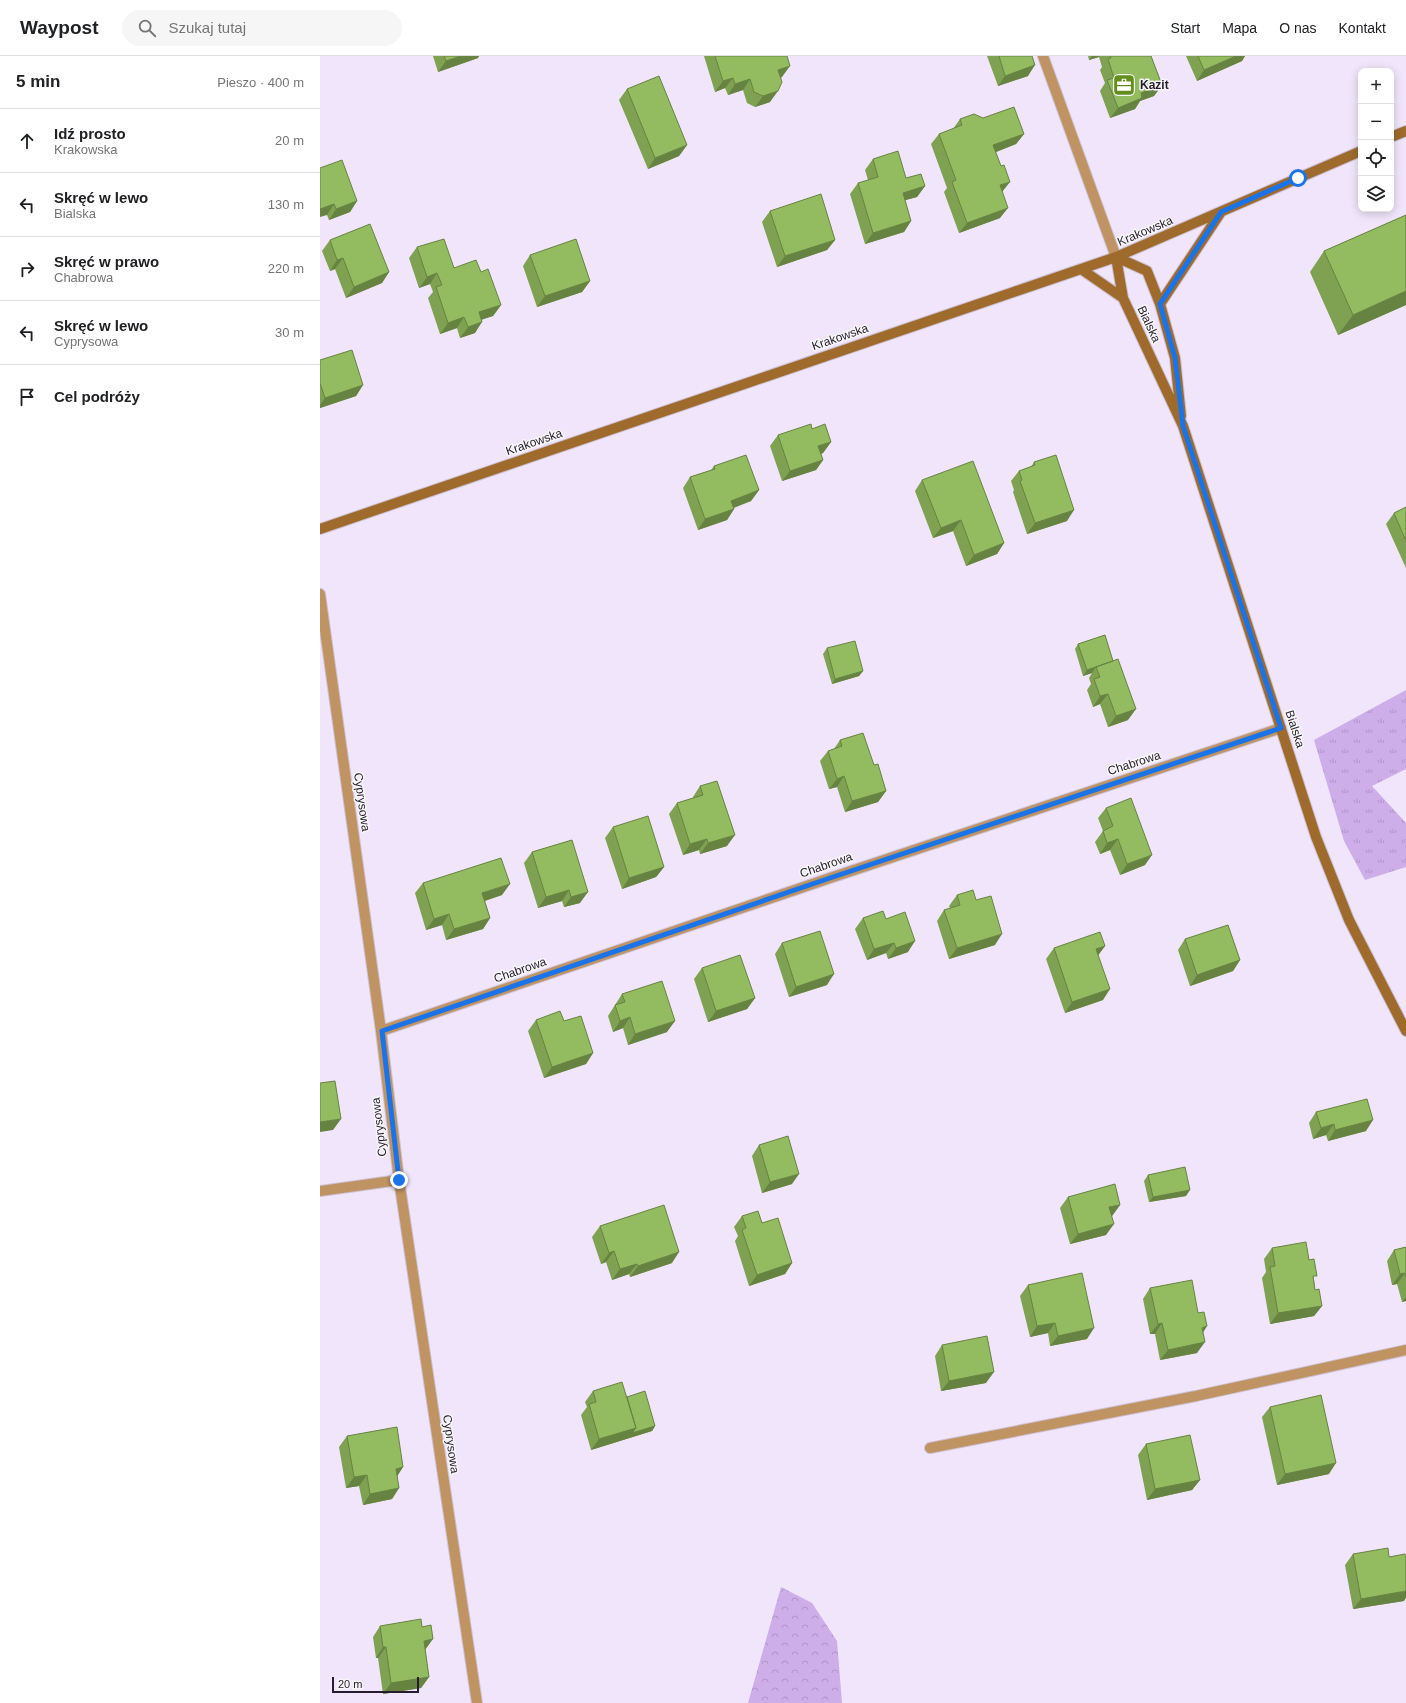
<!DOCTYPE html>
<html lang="pl">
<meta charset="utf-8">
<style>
:root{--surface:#fff;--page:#f6f6f6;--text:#202124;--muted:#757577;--line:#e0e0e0}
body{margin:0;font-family:Arial,sans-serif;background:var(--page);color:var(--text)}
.controls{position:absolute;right:12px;top:12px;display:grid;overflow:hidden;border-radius:8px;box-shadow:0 2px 10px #0003}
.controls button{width:36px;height:36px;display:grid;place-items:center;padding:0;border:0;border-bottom:1px solid var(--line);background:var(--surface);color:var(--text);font:20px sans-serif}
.scale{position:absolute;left:12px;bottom:10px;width:87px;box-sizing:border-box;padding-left:4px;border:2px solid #261c2f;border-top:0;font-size:11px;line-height:14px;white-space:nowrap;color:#261c2f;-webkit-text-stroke:3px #f7f7f7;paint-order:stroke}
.stop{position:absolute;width:12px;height:12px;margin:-9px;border:3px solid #1a73e8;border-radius:50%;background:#fff}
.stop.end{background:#1a73e8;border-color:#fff;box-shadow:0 1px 4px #0008}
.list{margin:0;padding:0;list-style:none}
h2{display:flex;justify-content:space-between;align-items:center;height:52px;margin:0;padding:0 16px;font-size:17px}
h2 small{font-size:13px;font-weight:400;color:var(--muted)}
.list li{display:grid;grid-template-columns:26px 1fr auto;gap:12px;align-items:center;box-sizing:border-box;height:64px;padding:0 16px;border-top:1px solid var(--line)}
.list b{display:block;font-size:15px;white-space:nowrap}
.list p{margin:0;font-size:13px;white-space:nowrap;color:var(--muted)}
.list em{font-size:13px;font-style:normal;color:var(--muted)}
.icon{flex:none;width:22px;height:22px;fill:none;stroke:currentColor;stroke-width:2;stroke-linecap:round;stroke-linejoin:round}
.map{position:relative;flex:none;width:1086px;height:1647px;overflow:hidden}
header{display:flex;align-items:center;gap:24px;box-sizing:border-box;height:56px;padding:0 20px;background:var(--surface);border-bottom:1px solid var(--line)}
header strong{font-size:19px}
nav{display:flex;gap:22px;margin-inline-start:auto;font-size:14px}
.search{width:280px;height:36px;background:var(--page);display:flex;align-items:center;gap:10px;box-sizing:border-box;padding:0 14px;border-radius:22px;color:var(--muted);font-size:15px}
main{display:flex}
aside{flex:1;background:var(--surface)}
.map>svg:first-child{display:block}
</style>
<header>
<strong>Waypost</strong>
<div class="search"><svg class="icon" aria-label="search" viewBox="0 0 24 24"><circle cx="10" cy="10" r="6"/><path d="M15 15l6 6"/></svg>Szukaj tutaj</div>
<nav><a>Start</a><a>Mapa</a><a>O nas</a><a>Kontakt</a></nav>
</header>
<main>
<aside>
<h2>5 min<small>Pieszo · 400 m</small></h2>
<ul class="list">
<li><svg class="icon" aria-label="ahead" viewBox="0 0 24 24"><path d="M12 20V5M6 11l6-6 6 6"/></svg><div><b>Idź prosto</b><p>Krakowska</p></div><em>20 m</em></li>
<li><svg class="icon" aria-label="left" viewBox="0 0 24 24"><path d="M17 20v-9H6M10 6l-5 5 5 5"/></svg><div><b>Skręć w lewo</b><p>Bialska</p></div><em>130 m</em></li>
<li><svg class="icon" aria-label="right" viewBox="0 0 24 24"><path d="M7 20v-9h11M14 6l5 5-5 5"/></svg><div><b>Skręć w prawo</b><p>Chabrowa</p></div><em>220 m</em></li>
<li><svg class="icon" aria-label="left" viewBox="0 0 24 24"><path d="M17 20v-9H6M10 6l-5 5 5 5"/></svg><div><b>Skręć w lewo</b><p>Cyprysowa</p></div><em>30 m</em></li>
<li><svg class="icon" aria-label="arrive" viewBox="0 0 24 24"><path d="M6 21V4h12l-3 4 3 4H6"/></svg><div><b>Cel podróży</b></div></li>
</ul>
</aside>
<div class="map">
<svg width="1086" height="1647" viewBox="0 0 1086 1647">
<defs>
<pattern id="grass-tufts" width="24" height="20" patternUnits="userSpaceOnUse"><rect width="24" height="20" fill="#cdaee9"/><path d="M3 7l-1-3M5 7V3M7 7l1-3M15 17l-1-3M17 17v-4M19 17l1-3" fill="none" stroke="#b095c8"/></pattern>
<pattern id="forest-crowns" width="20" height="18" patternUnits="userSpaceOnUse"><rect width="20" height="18" fill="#cdaee9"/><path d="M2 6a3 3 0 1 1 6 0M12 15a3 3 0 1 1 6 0" fill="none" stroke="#b095c8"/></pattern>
</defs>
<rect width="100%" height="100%" fill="#f0e5fa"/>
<path fill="url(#grass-tufts)" d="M1086,634V713L1052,730L1086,767V811L1045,824L1024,785L994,684Z"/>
<path fill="url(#forest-crowns)" d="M461,1531L492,1547L517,1585L522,1647H428Z"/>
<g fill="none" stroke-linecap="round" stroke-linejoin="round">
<g stroke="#ccc1d5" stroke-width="12">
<path id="lane" d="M610,1392L876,1340L1086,1294"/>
</g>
<g stroke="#ccc1d5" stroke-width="12">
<path id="street" d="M723,0L796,201
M0,538L61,975L79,1124L157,1647
M61,975L510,822L961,672
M0,1135L79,1124"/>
</g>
<g stroke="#ccc1d5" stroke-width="12">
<path id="secondary" d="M1071,81L1086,75
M796,201L803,242L863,370L996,781L1029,864L1086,975
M796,201L827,215L840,248L855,302L861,360
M761,213L803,242
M840,248L901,156
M0,473L796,201L1041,95"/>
</g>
<use href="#lane" stroke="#c09362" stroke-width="10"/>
<use href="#street" stroke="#c09362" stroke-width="10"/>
<use href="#secondary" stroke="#9f6b2c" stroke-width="10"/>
</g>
<path fill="#7ea152" d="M113,0H159L158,2L118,16Z
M384,0H467L462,21L460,22L450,46L435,51L427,47L423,34L408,39L405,32L395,36Z
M667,0H712L708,20L678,30Z
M768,0H831L842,29L834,40L820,45L815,53L790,62L780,35L785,27L780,14L782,11L779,1L769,4Z
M866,0H925L922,5L877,25Z
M307,33L367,89L359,100L328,113L299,44Z
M663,62L704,78L696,88L676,96L682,136L680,162L639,177L624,136L627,132L611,88L619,78L633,73L640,63Z
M553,103L586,122L605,130L597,141L585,144L591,165L584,176L545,188L530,138L538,127L548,124L545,114Z
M0,112L37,145L30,156L9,164L7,159Z
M450,155L515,184L507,194L457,211L442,166Z
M1086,159V249L1018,279L990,216L1004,195Z
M10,184L69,216L62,227L26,242L15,213L10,215L2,195Z
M97,191L134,212L161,216L181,249L173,260L162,263L155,277L140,282L137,272L120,278L108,242L113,236L110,228L99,232L89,202Z
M210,199L270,225L262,236L217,251L203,210Z
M0,304L43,329L36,340L0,352Z
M492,373L511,386L503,397L501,398L503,404L496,414L462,425L450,390L458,379Z
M714,406L747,465L707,478L693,436L694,434L691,425L699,415L711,411Z
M394,410L439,434L431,445L414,452V453L407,464L378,474L363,432L370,421L391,414Z
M602,424L684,487L677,498L646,510L633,475L613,482L595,435Z
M1086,451V512L1066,468L1074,457Z
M785,579L808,664L788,671L780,648L773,651L767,634L771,628L769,622L772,617L763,620L755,593L758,588Z
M507,592L543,615L539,620L512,628L503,598Z
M520,684L554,709L566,735L558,746L525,756L517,731L509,733L500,705L508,695L514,693Z
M380,730L407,790L380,798L379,794L363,799L349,758L357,747L373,742V741Z
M786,752L825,809L800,819L790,794L780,798L775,786L783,775L778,762Z
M293,771L344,811L336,821L302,833L285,782Z
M252,784L260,847L244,851L242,845L218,852L204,807L212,796Z
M103,827L182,839L165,845L170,862L163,873L126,884L122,869L106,874L95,837Z
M637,839L656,844L675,889L629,903L617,865L624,854L630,852L629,850Z
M543,862L566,863L588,896L568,903L566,897L547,904L535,873Z
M865,883L920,904L913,915L870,930L858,894Z
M462,887L507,929L469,941L455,898Z
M785,890L778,899L783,944L745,957L726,903L734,892Z
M382,912L435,942L427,953L388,966L374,923Z
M302,938L347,976L308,989L303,972L293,976L288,960Z
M216,964L244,965L273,997L266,1008L224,1022L208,975Z
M996,1056L1046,1075L1008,1085L1006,1079L993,1083L989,1067Z
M439,1089L472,1128L442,1137L432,1100Z
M828,1119L866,1140L829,1146L824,1125Z
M748,1141L800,1149L792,1160L786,1179L750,1188L740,1152Z
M422,1160L442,1167L472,1207L465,1218L429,1230L415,1185L418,1180L414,1171Z
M280,1170L352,1207L310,1221L309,1218L292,1224L286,1206L281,1208L272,1181Z
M1086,1191V1245L1082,1246L1077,1228L1072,1229L1067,1205L1074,1194Z
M952,1192L989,1204L994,1224L995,1234L1002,1250L994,1260L950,1268L942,1222L946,1216L944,1203Z
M708,1229L767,1283L730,1290L728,1277L710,1281L700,1240Z
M830,1232L878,1257L887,1270L883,1277L877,1297L840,1304L835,1278H830L823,1243Z
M622,1289L666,1327L621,1335L615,1300Z
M273,1335L307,1340L335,1370L332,1375L271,1394L261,1359L267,1351L265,1346Z
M950,1351L1009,1418L957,1429L942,1361Z
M27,1380L83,1411L77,1420L79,1432L72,1443L43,1449L39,1430L26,1432L19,1391Z
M826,1388L880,1424L872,1434L827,1444L818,1399Z
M1033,1498L1069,1501L1084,1545L1033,1553L1025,1509Z
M60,1570L105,1594L109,1621L101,1632L63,1638L58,1602H56L53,1581Z"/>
<path fill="#678342" d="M141,0H159L158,2L118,16L126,5Z
M772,0H779V1L769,4Z
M916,0H925L922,5L877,25L884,14Z
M715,9L708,20L678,30L685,20Z
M470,10L462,21L450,25L458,14Z
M413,22L405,32L395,36L403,25Z
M430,23L423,34L408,39L415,28Z
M842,29L834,40L820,45L815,53L790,62L798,52L821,37Z
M458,35L450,46L435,51L443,40Z
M704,78L696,88L666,100L673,89Z
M367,89L359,100L328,113L335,102Z
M690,126L682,136L680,129Z
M605,130L597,141L575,147L583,137Z
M37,145L30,156L9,164L16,153Z
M14,148L7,159L0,161V153Z
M688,152L680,162L639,177L647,167Z
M591,165L584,176L545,188L553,177Z
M515,184L507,194L457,211L465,200Z
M23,202L15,213L10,215L17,204Z
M69,216L62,227L26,242L34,231Z
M117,217L110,228L99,232L107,221Z
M270,225L262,236L217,251L225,240Z
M1086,235V249L1018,279L1033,259Z
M181,249L173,260L152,267L159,256Z
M144,261L137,272L120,278L128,267Z
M162,266L155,277L140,282L148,271Z
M43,329L36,340L0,352V349L5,342Z
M511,386L503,397L491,401L498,390Z
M503,404L496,414L462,425L470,415Z
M439,434L431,445L404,455L411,445Z
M414,453L407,464L378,474L385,463Z
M754,454L747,465L707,478L715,467Z
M641,464L633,475L613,482L621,472Z
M684,487L677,498L646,510L654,499Z
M776,611L772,617L763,620L767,614Z
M543,615L539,620L512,628L515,623Z
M788,638L780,648L773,651L780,640Z
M816,653L808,664L788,671L796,660Z
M524,720L517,731L509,733L517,723Z
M566,735L558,746L525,756L532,745Z
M415,779L407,790L380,798L388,787Z
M387,783L379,794L363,799L370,788Z
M798,783L790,794L780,798L787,787Z
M832,799L825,809L800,819L807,808Z
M344,811L336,821L302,833L309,822Z
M190,828L182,839L155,848L162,837Z
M249,834L242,845L218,852L226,841Z
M268,836L260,847L244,851L251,841Z
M129,858L122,869L106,874L114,863Z
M170,862L163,873L126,884L134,873Z
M682,878L675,889L629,903L637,892Z
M595,885L588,896L568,903L576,892Z
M574,887L566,897L547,904L554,893Z
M785,890L777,901L776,893Z
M920,904L913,915L870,930L877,919Z
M514,918L507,929L469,941L476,931Z
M790,933L783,944L745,957L752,946Z
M435,942L427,953L388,966L396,955Z
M310,961L303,972L293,976L300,965Z
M355,965L347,976L308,989L315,978Z
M273,997L266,1008L224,1022L232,1011Z
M21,1063L13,1074L0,1076V1066Z
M1053,1064L1046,1075L1008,1085L1015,1074Z
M1014,1068L1006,1079L993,1083L1001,1072Z
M479,1118L472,1128L442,1137L450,1126Z
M870,1134L866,1140L829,1146L833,1141Z
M800,1149L792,1160L782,1162L789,1151Z
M794,1168L786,1179L750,1188L758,1178Z
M294,1195L286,1206L281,1208L289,1197Z
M359,1196L352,1207L310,1221L318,1210Z
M472,1207L465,1218L429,1230L437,1219Z
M317,1208L309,1218L292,1224L300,1213Z
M1085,1217L1077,1228L1072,1229L1080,1218Z
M1086,1241V1245L1082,1246Z
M1002,1250L994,1260L950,1268L958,1257Z
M735,1267L728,1277L710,1281L717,1270Z
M842,1267L835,1278H830L838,1268Z
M887,1270L879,1281L882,1272Z
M774,1272L767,1283L730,1290L738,1280Z
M885,1286L877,1297L840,1304L848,1294Z
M674,1316L666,1327L621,1335L629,1325Z
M335,1370L332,1375L271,1394L279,1383L316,1372Z
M1016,1407L1009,1418L957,1429L965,1418Z
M83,1411L76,1422V1413Z
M47,1419L39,1430L26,1432L34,1421Z
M880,1424L872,1434L827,1444L835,1433Z
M79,1432L72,1443L43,1449L50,1438Z
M1086,1535V1542L1084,1545L1033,1553L1041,1543Z
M113,1583L105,1594L96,1596L104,1585Z
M63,1591H66L58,1602H56Z
M109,1621L101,1632L63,1638L71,1627Z"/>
<path fill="#93bb5f" stroke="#678342" d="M124,0H141L126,5Z
M395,0H467L470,10L458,14L462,26L458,35L443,40L434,36L430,23L415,28L413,22L403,25Z
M679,0H712L715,9L685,20Z
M790,0H831L842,29L821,37L822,42L798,52L787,24L794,22L788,3L791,2Z
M878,0H916L884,14Z
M339,20L367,89L335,102L307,33Z
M694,51L704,78L673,89L681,110L684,109L690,126L680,129L688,152L647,167L632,126L636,124L619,78L642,69L640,63L654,58L663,62Z
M578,95L586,122L601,118L605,130L583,137L591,165L553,177L538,127L558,121L553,103Z
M22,104L37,145L16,153L14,148L0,153V112Z
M501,138L515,184L465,200L450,155Z
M1086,159V235L1033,259L1004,195Z
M50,168L69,216L34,231L23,202L17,204L10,184Z
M124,183L134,212L156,204L161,216L168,213L181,249L159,256L162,266L148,271L144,261L128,267L116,231L122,229L117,217L107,221L97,191Z
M256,183L270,225L225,240L210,199Z
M32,294L43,329L5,342L0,327V304Z
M491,368L492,373L505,368L511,386L498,390L503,404L470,415L458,379Z
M426,399L439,434L411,445L414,453L385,463L370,421L395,413L394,410Z
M736,399L754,454L715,467L700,425L702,424L699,415L715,409L714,406Z
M653,405L684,487L654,499L641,464L621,472L602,424Z
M1086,451V485L1074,457Z
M785,579L793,605L767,614L758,588Z
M535,585L543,615L515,623L507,592Z
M798,603L816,653L796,660L788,638L780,640L774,623L780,621L776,611Z
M543,677L554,709L558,708L566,735L532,745L524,720L517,723L508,695L522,690L520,684Z
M397,725L415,779L388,787L387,783L370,788L357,747L383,739L380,730Z
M811,742L832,799L807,808L798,783L787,787L783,775L793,770L786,752Z
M328,760L344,811L309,822L293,771Z
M252,784L268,836L251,841L249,834L226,841L212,796Z
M181,802L190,828L162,837L170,862L134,873L129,858L114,863L103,827Z
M653,834L656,844L671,840L682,878L637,892L624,854L640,849L637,839Z
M563,855L566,863L585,856L595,885L576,892L574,887L554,893L543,862Z
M908,869L920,904L877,919L865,883Z
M500,875L514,918L476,931L462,887Z
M780,876L785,890L776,893L790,933L752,946L734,892Z
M420,899L435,942L396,955L382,912Z
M342,925L355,965L315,978L310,961L300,965L295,949L305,946L302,938Z
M240,955L244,965L261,960L273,997L232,1011L216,964Z
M15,1025L21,1063L0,1066V1027Z
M1047,1043L1053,1064L1015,1074L1014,1068L1001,1072L996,1056Z
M468,1080L479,1118L450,1126L439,1089Z
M865,1111L870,1134L833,1141L828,1119Z
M795,1128L800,1149L789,1151L794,1168L758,1178L748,1141Z
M344,1149L359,1196L318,1210L317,1208L300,1213L294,1195L289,1197L280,1170Z
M438,1155L442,1167L458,1162L472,1207L437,1219L422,1174L426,1172L422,1160Z
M986,1186L989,1204L994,1203L997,1220H993L995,1234L999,1233L1002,1250L958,1257L950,1211L955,1210L952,1192Z
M1086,1191V1221L1085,1217L1080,1218L1074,1194Z
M762,1217L774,1272L738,1280L735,1267L717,1270L708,1229Z
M872,1224L878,1257L884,1256L887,1270L882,1272L885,1286L848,1294L842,1267L838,1268L830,1232Z
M667,1280L674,1316L629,1325L622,1289Z
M302,1326L316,1372L279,1383L269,1348L276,1346L273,1335Z
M325,1335L335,1370L312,1377L316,1372L307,1341Z
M1001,1339L1016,1407L965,1418L950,1351Z
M77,1371L83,1411L76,1413L79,1432L50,1438L47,1419L34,1421L27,1380Z
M870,1379L880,1424L835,1433L826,1388Z
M1068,1492L1069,1501L1085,1498L1086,1502V1535L1041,1543L1033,1498Z
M101,1563L102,1571L111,1569L113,1583L104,1585L109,1621L71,1627L66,1591H63L60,1570Z"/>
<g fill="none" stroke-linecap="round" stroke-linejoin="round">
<path stroke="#1a73e8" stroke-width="5" d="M79,1124L62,975L510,822L961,672L863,370L855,302L840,248L901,156L978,122"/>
</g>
<defs>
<g id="office-square" transform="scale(1.15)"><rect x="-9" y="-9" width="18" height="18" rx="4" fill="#638d1c" stroke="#f7f7f7"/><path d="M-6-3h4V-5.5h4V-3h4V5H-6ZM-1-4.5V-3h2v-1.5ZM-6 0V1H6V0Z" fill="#fff"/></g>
</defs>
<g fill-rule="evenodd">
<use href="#office-square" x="804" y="29"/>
</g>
<g text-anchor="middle" stroke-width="3" stroke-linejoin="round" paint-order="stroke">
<g font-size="12" font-weight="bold" fill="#261c2f" stroke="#f7f7f7" text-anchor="start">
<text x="820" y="33">Kazit</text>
</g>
<g font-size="12" fill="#261c2f" stroke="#f7f7f7">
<text transform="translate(825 175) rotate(-23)" y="4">Krakowska</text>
<text transform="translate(829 268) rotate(65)" y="4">Bialska</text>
<text transform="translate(520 281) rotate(-19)" y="4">Krakowska</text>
<text transform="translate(214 386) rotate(-19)" y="4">Krakowska</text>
<text transform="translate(975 673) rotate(72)" y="4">Bialska</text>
<text transform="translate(814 707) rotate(-18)" y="4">Chabrowa</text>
<text transform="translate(42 746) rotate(82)" y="4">Cyprysowa</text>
<text transform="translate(506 809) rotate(-19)" y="4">Chabrowa</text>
<text transform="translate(200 914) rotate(-19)" y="4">Chabrowa</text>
<text transform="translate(59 1071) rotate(-97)" y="4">Cyprysowa</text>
<text transform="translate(131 1388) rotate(82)" y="4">Cyprysowa</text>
</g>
</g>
</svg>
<div class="controls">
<button>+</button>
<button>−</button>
<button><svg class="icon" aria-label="locate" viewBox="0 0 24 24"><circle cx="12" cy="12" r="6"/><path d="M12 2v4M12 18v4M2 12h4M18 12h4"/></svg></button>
<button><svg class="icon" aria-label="layers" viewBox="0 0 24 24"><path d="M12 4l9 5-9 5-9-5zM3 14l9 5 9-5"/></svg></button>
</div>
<div class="scale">20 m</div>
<div class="stop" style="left:978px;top:122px"></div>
<div class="stop end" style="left:79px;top:1124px"></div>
</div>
</main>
